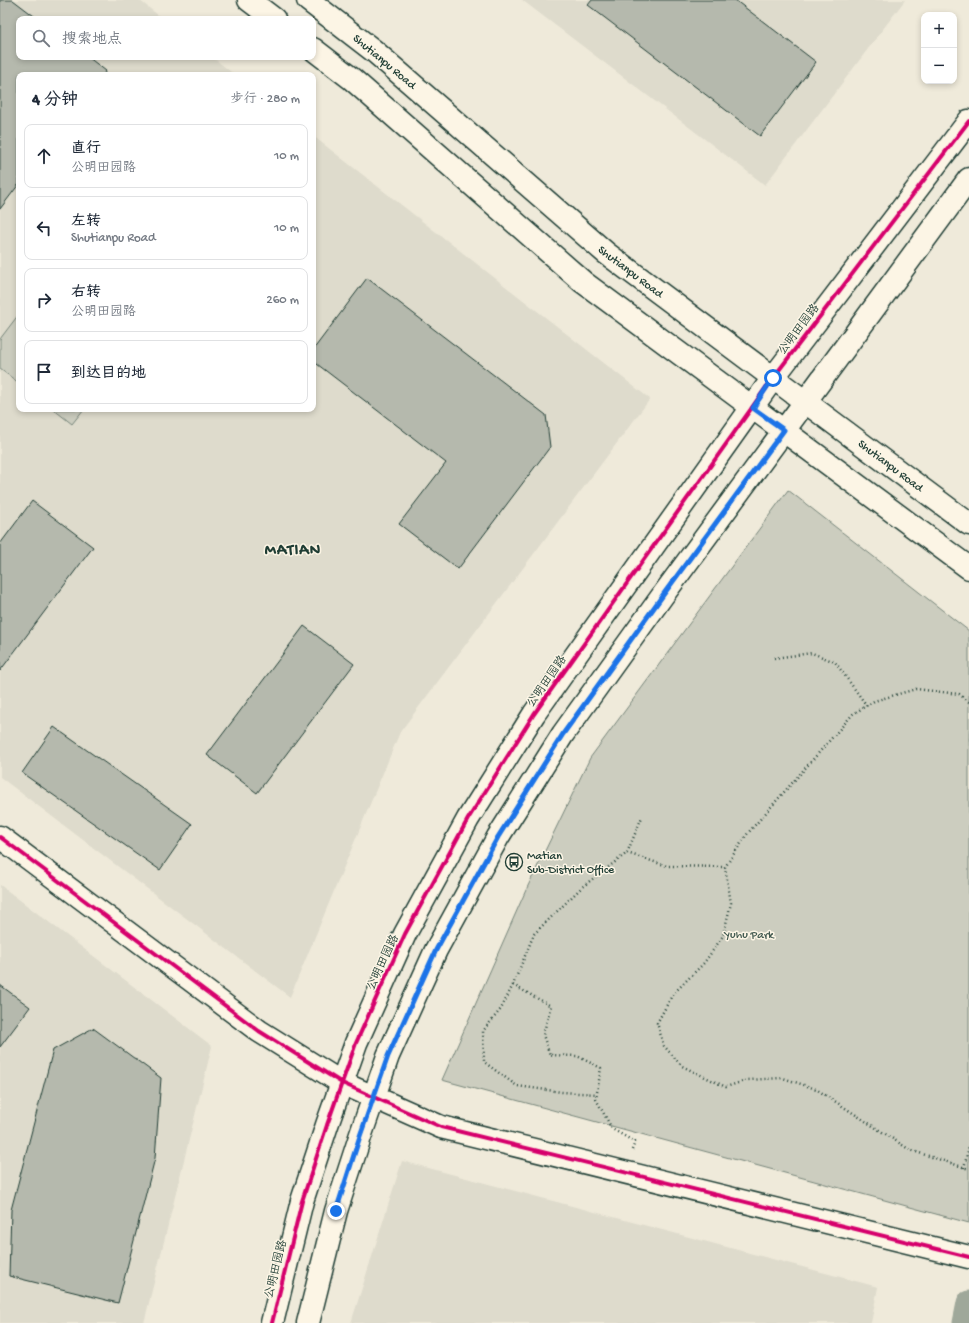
<!DOCTYPE html>
<html lang="zh">
<meta charset="utf-8">
<style>
:root{--surface:#fff;--page:#f6f6f7;--text:#1f2937;--muted:#747a83;--line:#e0e1e3}
body{margin:0;font-family:"Gochi Hand","LXGW WenKai TC",sans-serif;background:var(--page);color:var(--text)}
.controls{position:absolute;right:12px;top:12px;display:grid;overflow:hidden;border-radius:8px;box-shadow:0 2px 6px #0003}
.controls button{width:36px;height:36px;display:grid;place-items:center;padding:0;border:0;border-bottom:1px solid var(--line);background:var(--surface);color:var(--text);font:20px sans-serif}
.stop{position:absolute;width:12px;height:12px;margin:-9px;border:3px solid #1a73e8;border-radius:50%;background:#fff}
.stop.end{background:#1a73e8;border-color:#fff;box-shadow:0 1px 4px #0008}
.list{margin:0;padding:0;list-style:none}
h2{display:flex;justify-content:space-between;align-items:center;height:52px;margin:0;padding:0 16px;font-size:17px}
h2 small{font-size:13px;font-weight:400;color:var(--muted)}
.list li{display:grid;grid-template-columns:26px 1fr auto;gap:12px;align-items:center;box-sizing:border-box;height:64px;margin:0 8px 8px;padding:0 8px;border:1px solid var(--line);border-radius:8px}
.list b{display:block;font-size:15px;white-space:nowrap}
.list p{margin:0;font-size:13px;white-space:nowrap;color:var(--muted)}
.list em{font-size:13px;font-style:normal;color:var(--muted)}
.icon{flex:none;width:22px;height:22px;fill:none;stroke:currentColor;stroke-width:2;stroke-linecap:round;stroke-linejoin:round}
.map{position:relative;flex:none;width:969px;height:1323px;overflow:hidden}
.search{position:absolute;background:var(--surface);box-shadow:0 2px 6px #0003;left:16px;top:16px;width:300px;height:44px;display:flex;align-items:center;gap:10px;box-sizing:border-box;padding:0 14px;border-radius:8px;color:var(--muted);font-size:15px}
.panel{position:absolute;background:var(--surface);box-shadow:0 2px 6px #0003;left:16px;top:72px;width:300px;height:340px;border-radius:8px}
.map>svg:first-child{display:block}
</style>
<div class="map">
<svg width="969" height="1323" viewBox="0 0 969 1323">
<rect width="100%" height="100%" fill="#efeada"/>
<filter id="ink" filterUnits="userSpaceOnUse"><feTurbulence type="fractalNoise" baseFrequency=".025" numOctaves="2"/><feDisplacementMap in="SourceGraphic" scale="8" xChannelSelector="R" yChannelSelector="G"/><feConvolveMatrix kernelMatrix="1 2 1 2 8 2 1 2 1" color-interpolation-filters="sRGB"/></filter>
<g filter="url(#ink)">
<path fill="#dedbcc" d="M0,0H139L163,19H19V57H212L235,75H19V409H313V136L650,399L400,732L290,997L0,777Z
M522,0H905L765,185Z
M0,885L212,1046L144,1323H0Z
M402,1161L878,1287L871,1323H351Z"/>
<path fill="#cccdbf" stroke="#76857a" d="M19,314V383L0,369V339Z
M53,409H84L72,424Z
M788,490L969,631V1223L442,1080L526,890L590,758Z"/>
<g fill="none" stroke-linecap="round" stroke-linejoin="round">
<path stroke="#9fa89a" stroke-width="25" d="M965,1323L969,1303"/>
</g>
<path fill="#b5b9ad" stroke="#1f3d34" d="M0,0H13L38,19H19V57H88L106,71L103,75H19V184L0,209Z
M592,0H735L816,62L760,136L588,5Z
M367,278L546,415L550,447L458,569L399,524L446,463L313,361V350Z
M32,501L93,547L0,671V544Z
M304,626L354,664L257,793L207,755Z
M54,727L192,824L160,870L22,773Z
M0,985L30,1007L0,1047Z
M93,1028L161,1078L155,1158L118,1303L9,1276L11,1210L53,1050Z"/>
<g fill="none" stroke-linecap="round" stroke-linejoin="round">
<g stroke="#1f3d34" stroke-width="25">
<path id="minor" d="M0,837L259,1031L342,1083L441,1127L969,1257"/>
</g>
<g stroke="#1f3d34" stroke-width="25">
<path id="tertiary" d="M249,0L274,19
M308,0L374,51L606,253L969,524
M313,49L352,79L583,282L969,568
M272,1323L302,1201L327,1125L356,1043L405,934L468,819L534,714L773,378L969,121
M308,1323L336,1211L360,1137L388,1056L436,950L498,837L563,734L663,595L969,179"/>
</g>
<path stroke="#1f3d34" stroke-width="2.5" stroke-dasharray="1 3" stroke-linecap="butt" d="M774,658L812,653L835,662L867,706
M969,702L959,694L916,689L874,701L853,714L748,833L725,867L731,903L723,936L704,963L673,994L657,1023L664,1046L682,1066L726,1087L747,1080L783,1078L816,1089L910,1150L969,1169
M627,853L667,866L725,867
M513,985L501,1009L483,1031L484,1062L517,1086L562,1092L597,1094
M632,1150L635,1142L612,1129L596,1099L601,1068L577,1056L550,1055L543,1035L551,1006L513,985L534,934L582,887L627,853L642,817
M964,1168L969,1146"/>
<use href="#minor" stroke="#fcf5e5" stroke-width="22"/>
<use href="#tertiary" stroke="#fcf5e5" stroke-width="22"/>
<g stroke="#fcf5e5" stroke-width="6">
<path id="cycleway" d="M0,837L259,1031L342,1083L441,1127L969,1257
M272,1323L302,1201L327,1125L356,1043L405,934L468,819L534,714L773,378L969,121"/>
</g>
<use href="#cycleway" stroke="#d6006c" stroke-width="4"/>
</g>
</g>
<g fill="none" stroke-linecap="round" stroke-linejoin="round" filter="url(#ink)">
<path stroke="#1a73e8" stroke-width="5" d="M336,1211L360,1136L388,1056L436,950L498,837L563,734L663,595L784,430L753,408L773,378"/>
</g>
<defs>
<g id="bus-ring" transform="scale(0.9)"><circle r="9.5" fill="#fcf5e5" stroke="#1f3d34" stroke-width="1.5"/><path d="M-5-6H5V4H4V6H2V4H-2V6H-4V4H-5ZM-3.5-4V0h7V-4ZM-3.5 1.2v1.5H-2V1.2ZM2 1.2v1.5H3.5V1.2Z" fill="#1f3d34"/></g>
</defs>
<g fill-rule="evenodd">
<use href="#bus-ring" x="514" y="862"/>
</g>
<g text-anchor="middle" stroke-width="3" stroke-linejoin="round" paint-order="stroke">
<g font-size="12" fill="#1f3d34" stroke="#fcf5e5">
<text transform="translate(385 61) rotate(40)" y="4">Shutianpu Road</text>
<text transform="translate(631 271) rotate(37)" y="4">Shutianpu Road</text>
<text transform="translate(798 329) rotate(-53)" y="4">公明田园路</text>
<text transform="translate(891 465) rotate(37)" y="4">Shutianpu Road</text>
<text transform="translate(546 681) rotate(-55)" y="4">公明田园路</text>
<text transform="translate(382 962) rotate(-65)" y="4">公明田园路</text>
<text transform="translate(275 1269) rotate(-76)" y="4">公明田园路</text>
</g>
<g font-size="12" fill="#1f3d34" stroke="#fcf5e5" text-anchor="start">
<text x="527" y="859">Matian<tspan x="527" dy="14">Sub-District Office</tspan></text>
</g>
<g font-size="12" fill="#425a50" stroke="#fcf5e5">
<text x="749" y="938">Yuhu Park</text>
</g>
<g font-size="16" font-weight="bold" letter-spacing="1" fill="#1f3d34" stroke="#fcf5e5">
<text x="293" y="554">MATIAN</text>
</g>
</g>
</svg>
<div class="controls">
<button>+</button>
<button>−</button>
</div>
<div class="stop" style="left:773px;top:378px"></div>
<div class="stop end" style="left:336px;top:1211px"></div>
<div class="search"><svg class="icon" aria-label="search" viewBox="0 0 24 24"><circle cx="10" cy="10" r="6"/><path d="M15 15l6 6"/></svg>搜索地点</div>
<section class="panel">
<h2>4 分钟<small>步行 · 280 m</small></h2>
<ul class="list">
<li><svg class="icon" aria-label="ahead" viewBox="0 0 24 24"><path d="M12 20V5M6 11l6-6 6 6"/></svg><div><b>直行</b><p>公明田园路</p></div><em>10 m</em></li>
<li><svg class="icon" aria-label="left" viewBox="0 0 24 24"><path d="M17 20v-9H6M10 6l-5 5 5 5"/></svg><div><b>左转</b><p>Shutianpu Road</p></div><em>10 m</em></li>
<li><svg class="icon" aria-label="right" viewBox="0 0 24 24"><path d="M7 20v-9h11M14 6l5 5-5 5"/></svg><div><b>右转</b><p>公明田园路</p></div><em>260 m</em></li>
<li><svg class="icon" aria-label="arrive" viewBox="0 0 24 24"><path d="M6 21V4h12l-3 4 3 4H6"/></svg><div><b>到达目的地</b></div></li>
</ul>
</section>
</div>
